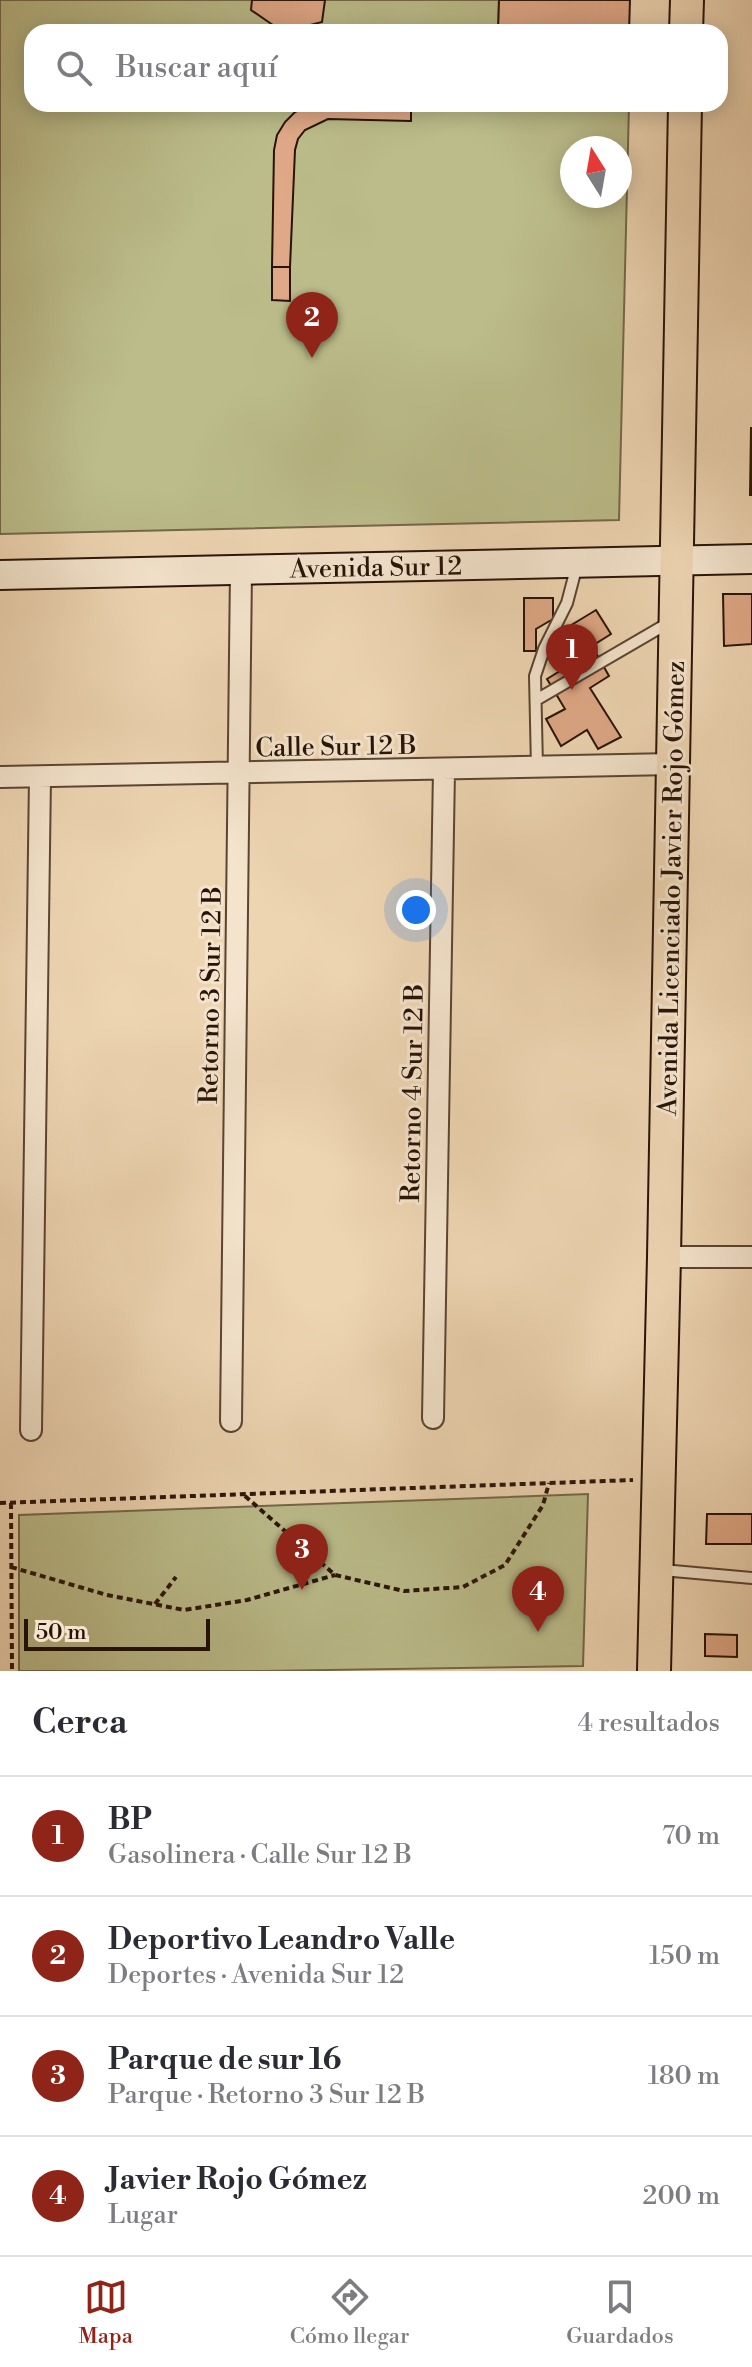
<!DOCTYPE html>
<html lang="es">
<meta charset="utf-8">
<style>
:root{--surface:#fff;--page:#f7f7f7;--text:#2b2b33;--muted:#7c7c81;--line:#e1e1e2;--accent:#8f2418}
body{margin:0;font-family:"Libre Bodoni",serif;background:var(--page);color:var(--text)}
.compass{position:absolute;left:560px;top:136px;width:72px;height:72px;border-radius:50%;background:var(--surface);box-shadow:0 4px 20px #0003;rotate:349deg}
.scale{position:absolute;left:24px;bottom:20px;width:186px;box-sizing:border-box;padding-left:8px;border:4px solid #281308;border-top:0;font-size:22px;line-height:28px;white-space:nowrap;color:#281308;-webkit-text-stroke:6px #f4e4cd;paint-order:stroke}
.you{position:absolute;left:416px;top:910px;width:28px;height:28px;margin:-20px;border:6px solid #fff;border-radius:50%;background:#1a73e8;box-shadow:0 0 0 12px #1a73e833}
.badge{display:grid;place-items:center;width:52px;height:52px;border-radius:50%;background:var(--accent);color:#fff;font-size:26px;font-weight:700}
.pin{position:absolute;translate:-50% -66px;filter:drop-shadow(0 2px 4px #0008)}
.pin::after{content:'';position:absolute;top:42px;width:28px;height:24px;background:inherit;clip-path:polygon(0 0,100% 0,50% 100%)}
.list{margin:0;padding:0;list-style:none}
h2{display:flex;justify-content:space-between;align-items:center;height:104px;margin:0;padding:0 32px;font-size:34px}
h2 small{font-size:26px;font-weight:400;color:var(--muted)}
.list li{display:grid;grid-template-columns:52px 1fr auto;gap:24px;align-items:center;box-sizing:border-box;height:120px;padding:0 32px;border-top:2px solid var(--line)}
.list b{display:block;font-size:30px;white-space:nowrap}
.list p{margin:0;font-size:26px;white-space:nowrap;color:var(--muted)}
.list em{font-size:26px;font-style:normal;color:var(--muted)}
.icon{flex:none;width:44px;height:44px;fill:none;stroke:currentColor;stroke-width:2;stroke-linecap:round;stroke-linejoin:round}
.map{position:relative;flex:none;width:752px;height:1671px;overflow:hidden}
.search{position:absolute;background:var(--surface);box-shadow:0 4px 20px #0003;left:24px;right:24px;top:24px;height:88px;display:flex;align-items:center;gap:20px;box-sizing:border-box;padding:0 28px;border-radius:24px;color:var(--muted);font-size:30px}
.sheet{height:584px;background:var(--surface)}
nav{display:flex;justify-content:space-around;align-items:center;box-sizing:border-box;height:112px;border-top:2px solid var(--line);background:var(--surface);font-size:22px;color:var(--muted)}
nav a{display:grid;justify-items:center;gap:4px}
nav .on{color:var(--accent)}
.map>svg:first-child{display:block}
</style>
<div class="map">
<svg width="752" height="1671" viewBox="0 0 752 1671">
<rect width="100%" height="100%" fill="#eed5b2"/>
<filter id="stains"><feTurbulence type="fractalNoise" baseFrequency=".0025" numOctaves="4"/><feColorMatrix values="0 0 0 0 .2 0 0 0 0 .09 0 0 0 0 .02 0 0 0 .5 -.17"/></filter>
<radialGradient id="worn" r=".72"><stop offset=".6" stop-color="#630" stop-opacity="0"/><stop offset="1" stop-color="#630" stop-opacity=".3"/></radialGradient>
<path fill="#bbbc8a" stroke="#726849" stroke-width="2" fill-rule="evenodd" d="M0,0H499L498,32H32V104H629L619,520L0,534ZM572,148H620V196H572Z
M588,1494L583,1666L262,1671H19V1515Z"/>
<path fill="#dfa886" stroke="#281308" stroke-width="2" d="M252,0H325L322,22L283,32L251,10Z
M499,0H630L629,32H498Z
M311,104H411V121L328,119L305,130L298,139L295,150L290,267H272L274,150L277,135L285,122L295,112Z
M272,267H290V301L272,300Z
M751,428H752V495H750Z
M723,594H752V644L724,646Z
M524,598H553V619L536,629V651H524Z
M596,610L611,634L592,646L609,676L590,688L621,737L598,749L587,730L561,746L546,719L565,709L547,679L568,666L550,638Z
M707,1514H752V1544H706Z
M705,1634L737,1635V1657L705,1656Z"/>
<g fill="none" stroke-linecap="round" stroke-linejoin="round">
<g stroke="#5a4432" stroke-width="14">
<path id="lane" d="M536,700L670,622
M537,767L535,676L544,649L567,603L577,565
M662,1570L752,1578"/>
</g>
<g stroke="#5a4432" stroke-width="24">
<path id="street" d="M0,777L673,764
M664,1257H752
M433,1418L444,770
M231,1421L241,570
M31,1430L40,777"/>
</g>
<g stroke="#281308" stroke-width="32">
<path id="secondary" d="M0,575L752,559"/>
</g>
<g stroke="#281308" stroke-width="36">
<path id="primary" d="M686,32L687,0
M654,1671L664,1257L685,104"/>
</g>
<path stroke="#281308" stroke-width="4" stroke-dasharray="6 4" stroke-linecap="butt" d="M245,1496L335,1575L404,1591L463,1587L505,1565L543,1505L549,1483
M0,1503L633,1480
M11,1503L12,1671
M11,1567L107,1595L184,1610L247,1600L335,1575
M155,1604L176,1577"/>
<use href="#lane" stroke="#f4e4cd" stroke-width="10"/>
<use href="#street" stroke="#f4e4cd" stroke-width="20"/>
<use href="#secondary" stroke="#f4e4cd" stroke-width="28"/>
<use href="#primary" stroke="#eed5b2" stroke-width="32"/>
</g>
<g text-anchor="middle" stroke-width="6" stroke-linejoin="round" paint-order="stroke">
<g font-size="26" fill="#281308" stroke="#f4e4cd">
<text transform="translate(376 567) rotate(-1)" y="9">Avenida Sur 12</text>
<text transform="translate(336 746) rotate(-1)" y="9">Calle Sur 12 B</text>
<text transform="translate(671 888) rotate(-89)" y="9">Avenida Licenciado Javier Rojo Gómez</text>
<text transform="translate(210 995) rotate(-89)" y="9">Retorno 3 Sur 12 B</text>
<text transform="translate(412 1093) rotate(-89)" y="9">Retorno 4 Sur 12 B</text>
</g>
</g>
<rect width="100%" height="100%" filter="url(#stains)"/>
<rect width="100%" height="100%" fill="url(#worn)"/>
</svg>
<svg class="compass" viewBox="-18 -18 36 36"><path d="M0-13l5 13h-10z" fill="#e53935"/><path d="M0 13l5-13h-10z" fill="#7c7c81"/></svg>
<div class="scale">50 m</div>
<div class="you"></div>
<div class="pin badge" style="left:572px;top:690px">1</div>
<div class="pin badge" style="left:312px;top:358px">2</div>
<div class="pin badge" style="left:302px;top:1590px">3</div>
<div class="pin badge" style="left:538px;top:1632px">4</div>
<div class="search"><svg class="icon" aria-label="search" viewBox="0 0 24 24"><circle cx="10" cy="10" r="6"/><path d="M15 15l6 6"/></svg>Buscar aquí</div>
</div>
<section class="sheet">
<h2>Cerca<small>4 resultados</small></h2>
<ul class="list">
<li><span class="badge">1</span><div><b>BP</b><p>Gasolinera · Calle Sur 12 B</p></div><em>70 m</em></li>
<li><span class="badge">2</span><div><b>Deportivo Leandro Valle</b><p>Deportes · Avenida Sur 12</p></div><em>150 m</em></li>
<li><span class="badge">3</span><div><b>Parque de sur 16</b><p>Parque · Retorno 3 Sur 12 B</p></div><em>180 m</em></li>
<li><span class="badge">4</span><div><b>Javier Rojo Gómez</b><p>Lugar</p></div><em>200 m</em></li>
</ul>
</section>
<nav>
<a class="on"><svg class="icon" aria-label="map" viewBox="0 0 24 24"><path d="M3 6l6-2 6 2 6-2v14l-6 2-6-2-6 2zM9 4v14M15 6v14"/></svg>Mapa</a>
<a><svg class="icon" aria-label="directions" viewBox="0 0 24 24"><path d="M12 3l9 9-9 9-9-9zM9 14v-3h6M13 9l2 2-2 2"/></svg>Cómo llegar</a>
<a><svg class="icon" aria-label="saved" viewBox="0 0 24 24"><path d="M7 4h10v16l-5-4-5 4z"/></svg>Guardados</a>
</nav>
